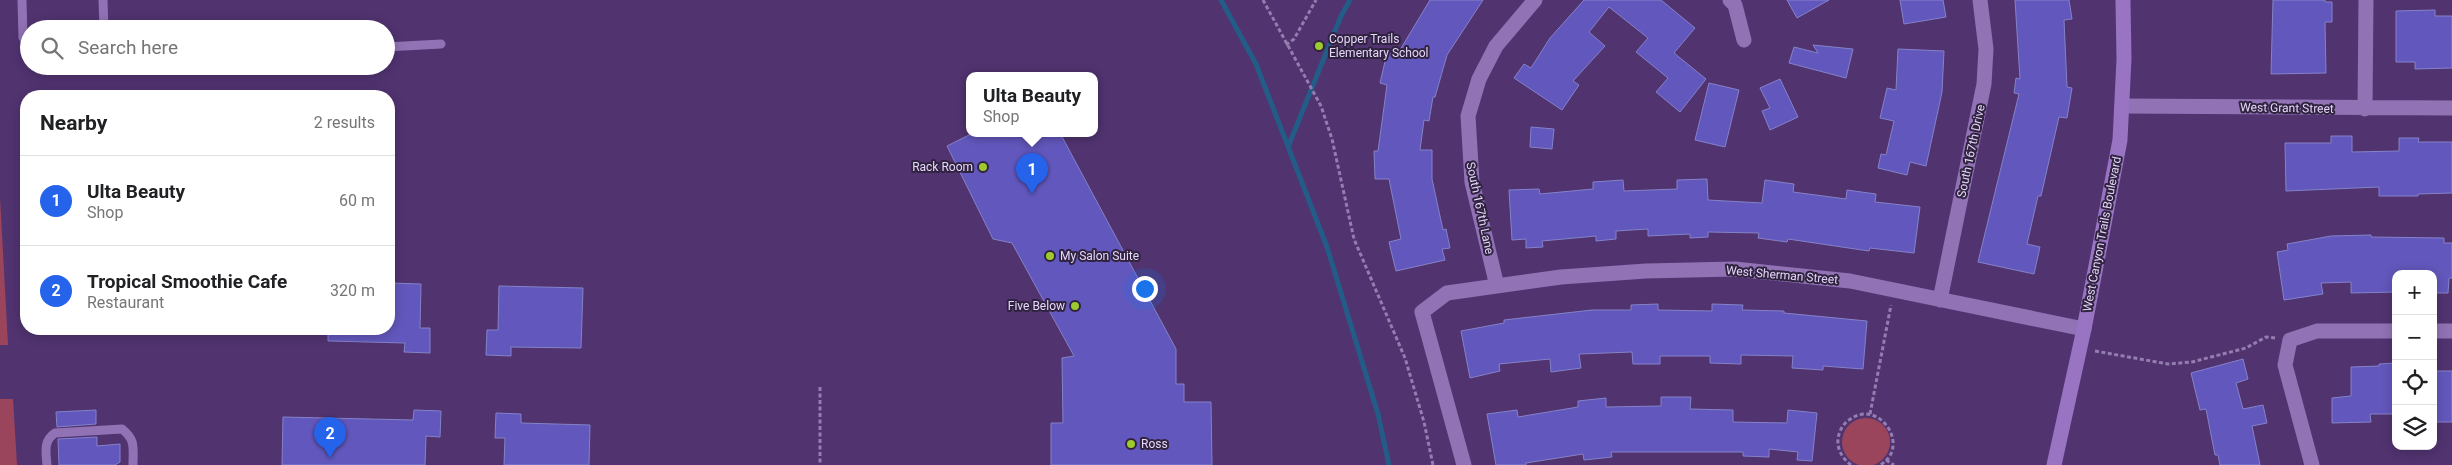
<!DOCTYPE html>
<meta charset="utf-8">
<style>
:root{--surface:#fff;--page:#f6f6f6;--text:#202124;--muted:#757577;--line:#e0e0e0;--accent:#2563eb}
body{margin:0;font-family:Roboto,sans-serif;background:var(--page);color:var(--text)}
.controls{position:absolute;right:15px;bottom:15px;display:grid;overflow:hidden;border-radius:10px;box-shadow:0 2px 12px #0003}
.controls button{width:45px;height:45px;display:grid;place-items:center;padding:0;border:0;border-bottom:1px solid var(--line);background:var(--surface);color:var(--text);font:25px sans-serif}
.you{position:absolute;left:1144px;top:288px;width:18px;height:18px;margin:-12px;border:4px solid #fff;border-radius:50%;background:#1a73e8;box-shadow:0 0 0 8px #1a73e833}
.badge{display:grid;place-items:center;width:32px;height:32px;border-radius:50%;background:var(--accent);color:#fff;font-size:16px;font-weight:700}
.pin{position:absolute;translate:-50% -41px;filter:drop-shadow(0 1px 2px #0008)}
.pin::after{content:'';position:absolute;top:26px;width:18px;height:15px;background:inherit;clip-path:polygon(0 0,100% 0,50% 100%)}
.popup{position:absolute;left:966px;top:72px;width:132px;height:65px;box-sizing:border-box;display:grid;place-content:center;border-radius:10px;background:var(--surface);filter:drop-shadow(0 1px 4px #0005);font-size:16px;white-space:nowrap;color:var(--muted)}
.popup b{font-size:19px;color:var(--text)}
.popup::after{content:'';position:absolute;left:50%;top:100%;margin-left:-10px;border:10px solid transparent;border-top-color:var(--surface)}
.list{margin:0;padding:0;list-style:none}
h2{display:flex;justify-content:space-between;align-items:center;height:65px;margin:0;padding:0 20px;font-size:21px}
h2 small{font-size:16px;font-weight:400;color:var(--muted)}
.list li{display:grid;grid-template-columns:32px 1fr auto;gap:15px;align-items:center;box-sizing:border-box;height:90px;padding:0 20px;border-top:1px solid var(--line)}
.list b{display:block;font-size:19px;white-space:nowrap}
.list p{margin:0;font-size:16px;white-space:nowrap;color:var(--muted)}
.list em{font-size:16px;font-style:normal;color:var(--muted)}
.icon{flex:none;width:28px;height:28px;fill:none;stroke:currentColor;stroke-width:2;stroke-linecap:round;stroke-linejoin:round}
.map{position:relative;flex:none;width:2452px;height:465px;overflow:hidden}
.search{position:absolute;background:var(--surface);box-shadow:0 2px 12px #0003;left:20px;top:20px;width:375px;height:55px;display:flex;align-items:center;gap:12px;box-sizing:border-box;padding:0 18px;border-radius:28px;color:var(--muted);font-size:19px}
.panel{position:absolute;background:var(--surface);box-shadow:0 2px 12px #0003;left:20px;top:90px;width:375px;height:245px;border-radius:20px}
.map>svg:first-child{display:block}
</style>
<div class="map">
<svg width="2452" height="465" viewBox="0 0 2452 465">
<rect width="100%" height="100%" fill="#513370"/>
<path fill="#9b455d" d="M0,197L8,345H0Z
M0,399H13L17,465H0Z
M1842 442a24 24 0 1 1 48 0a24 24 0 1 1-48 0Z"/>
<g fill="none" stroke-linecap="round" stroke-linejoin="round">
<path stroke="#225c87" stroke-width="5" d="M1221,0L1256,64L1327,247L1378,414L1389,465
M1288,147L1341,16L1350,0"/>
</g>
<path fill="#6257bc" stroke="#8582c9" d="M1430,0H1483L1447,55L1435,97H1433L1429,121L1424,120L1420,150H1432V179L1443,230L1446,229L1450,248L1442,249L1445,260L1396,271L1389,242L1401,239L1389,179H1375L1374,151H1378L1387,85L1380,83L1387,53L1397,55Z
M1584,0H1661L1695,28L1674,53L1706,79L1680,112L1656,92L1668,78L1636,52L1648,38L1609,7L1589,32L1605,46L1573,81L1579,85L1562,110L1514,78L1524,64L1531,68L1550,38Z
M1787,0H1829L1797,18Z
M1900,0H1943L1946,17L1904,24Z
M2015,0H2069L2072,19L2064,20L2067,87L2072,88L2067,118L2059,117L2041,196H2038L2027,244L2040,247L2034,274L1978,262L2019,94L2014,93L2016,78L2020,79Z
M2273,0H2325V2H2332V22H2325L2326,73L2271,74Z
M2435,10V16H2452V68L2415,69V62H2396V11Z
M1813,45L1853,49L1846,78L1789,63L1794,47L1818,53Z
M1898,49L1944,51L1942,92L1926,166L1910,162L1907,175L1878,168L1881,154L1886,155L1894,121L1880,118L1887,88L1896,90Z
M1780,79L1798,117L1770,130L1762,111L1770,108L1760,88Z
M1709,83L1739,90L1725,147L1695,140Z
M1531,127L1554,129L1552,149L1530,147Z
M973,133H1060L1176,349V384H1184V402H1211L1212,465H1051V423H1063L1062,358L1074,356L1012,243L993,239L947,146Z
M2331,136H2352V152L2399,151V138H2419L2418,142H2452V193L2418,194V196H2379V187L2286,191L2285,143H2331Z
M1707,179L1708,200L1762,203L1765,180L1794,184L1793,192L1846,199L1847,190L1876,194L1875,202L1920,207L1914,253L1870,248L1869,251L1788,239L1787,242L1758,238L1759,233L1708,232V237L1690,238V234L1648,236V229L1616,231V239L1596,241V236L1542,241L1543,247L1526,248V239L1512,240L1509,190L1539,189L1540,194L1593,189V182L1623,180L1624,191L1677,189V180Z
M2371,235V237L2444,238V243H2452V278H2449L2448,293H2433V274H2396V292L2351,293V282L2321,283L2323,294L2284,300L2277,252L2288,250L2287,244L2331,236Z
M389,283L421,284L420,328H430V353L404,352L405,343L328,341V329H389Z
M499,286L583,288L581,348L511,347V356L486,355L487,330H498Z
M1658,304V310L1712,311V304L1743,305L1742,310L1784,311V313L1867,321L1863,369L1823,366V370L1792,368L1793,356L1741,355V364L1710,363V356H1660V364H1633L1632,352L1579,354L1581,368L1551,372L1550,359L1499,364L1500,371L1470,378L1461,331L1504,323V320L1592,310H1631V305Z
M2243,359L2248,379L2236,383L2243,409L2263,405L2267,423L2252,426L2260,465H2220L2218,455H2215L2206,409L2200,410L2191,373Z
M2396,363V414H2370L2371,422L2332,423V398L2351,396V367L2379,366V364Z
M2433,371H2452V422H2433Z
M1661,397H1691L1690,409L1733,410V422L1787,423L1788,410L1817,413L1812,461L1797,460L1798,452L1769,449V457L1743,456V452H1611L1612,457L1584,460L1583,454L1526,463V465H1496L1487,414L1517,410L1518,417L1578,407V401L1606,398V407L1661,406Z
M96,410V424L57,427L56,412Z
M414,410L441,411L440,437L426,436L425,465H282L283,417L413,420Z
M496,413L521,414V423L590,425L589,465H504L505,438H495Z
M97,437V446L120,444V462L115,465H59L58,439Z"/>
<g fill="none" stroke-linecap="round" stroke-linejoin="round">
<path stroke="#947daf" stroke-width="3" stroke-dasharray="4 2.5" stroke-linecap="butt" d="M1263,0L1321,106L1332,139L1354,239L1405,358L1424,422L1433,465
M1286,45L1294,39L1316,0
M2095,351L2168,364L2192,362L2246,348L2266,337L2275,338
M820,387V465
M1870,414L1891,305
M1886,460L1894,465
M1851,465C1843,459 1837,450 1838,439C1839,431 1843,424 1849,420C1879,397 1912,447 1880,465"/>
<path stroke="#9172b5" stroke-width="9" d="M22,0L23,38L29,41
M103,0L104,29
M386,47L441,44
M108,329H117
M47,465C46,452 43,441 55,433L122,429C136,440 133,448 133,465"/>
<path stroke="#9172b5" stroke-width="15" d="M1730,0L1735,5L1744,40
M2122,106L2452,108
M2365,109L2366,0
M1497,286L1472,182L1468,116L1479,79L1496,46L1535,0
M1940,300L1984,84L1986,49L1980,0
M2433,331H2452
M1464,465L1422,312L1447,293L1561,277L1646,271L1735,269L1850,281L2084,329
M2312,465L2285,365L2290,340L2317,331H2396"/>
<path stroke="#9874c2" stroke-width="15" d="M2054,465L2084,329L2120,140L2124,59L2123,0"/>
</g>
<g fill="#9eca2e" stroke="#30233f" stroke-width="2">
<circle cx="1319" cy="46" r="5"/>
<circle cx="983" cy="167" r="5"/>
<circle cx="1050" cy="256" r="5"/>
<circle cx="1075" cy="306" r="5"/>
<circle cx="1131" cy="444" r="5"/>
</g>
<g text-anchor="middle" stroke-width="4" stroke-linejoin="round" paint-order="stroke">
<g font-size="12" fill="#e5d6fa" stroke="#30233f" text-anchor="start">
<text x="1329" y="43">Copper Trails<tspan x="1329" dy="14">Elementary School</tspan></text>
<text x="973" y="171" text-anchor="end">Rack Room</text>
<text x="1060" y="260">My Salon Suite</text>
<text x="1065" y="310" text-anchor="end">Five Below</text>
<text x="1141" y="448">Ross</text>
</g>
<g font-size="12" fill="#e5d6fa" stroke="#30233f">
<text transform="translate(2287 108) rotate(1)" y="4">West Grant Street</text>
<text transform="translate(1971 151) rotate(-78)" y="4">South 167th Drive</text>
<text transform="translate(1480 208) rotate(78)" y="4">South 167th Lane</text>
<text transform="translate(2102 234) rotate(-79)" y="4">West Canyon Trails Boulevard</text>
<text transform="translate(1782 275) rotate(5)" y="4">West Sherman Street</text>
</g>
</g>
</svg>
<div class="controls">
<button>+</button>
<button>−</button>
<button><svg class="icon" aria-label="locate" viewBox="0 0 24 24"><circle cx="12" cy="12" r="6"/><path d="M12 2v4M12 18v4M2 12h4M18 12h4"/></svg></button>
<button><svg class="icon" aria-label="layers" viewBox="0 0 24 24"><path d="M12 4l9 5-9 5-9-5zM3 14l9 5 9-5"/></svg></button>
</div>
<div class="you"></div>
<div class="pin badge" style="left:1032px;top:194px">1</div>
<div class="popup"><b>Ulta Beauty</b>Shop</div>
<div class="pin badge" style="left:330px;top:458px">2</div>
<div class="search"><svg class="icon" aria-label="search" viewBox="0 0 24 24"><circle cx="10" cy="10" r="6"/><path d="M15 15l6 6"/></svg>Search here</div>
<section class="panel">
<h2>Nearby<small>2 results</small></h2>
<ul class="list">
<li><span class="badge">1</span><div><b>Ulta Beauty</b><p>Shop</p></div><em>60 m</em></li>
<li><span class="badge">2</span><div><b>Tropical Smoothie Cafe</b><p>Restaurant</p></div><em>320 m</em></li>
</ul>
</section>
</div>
